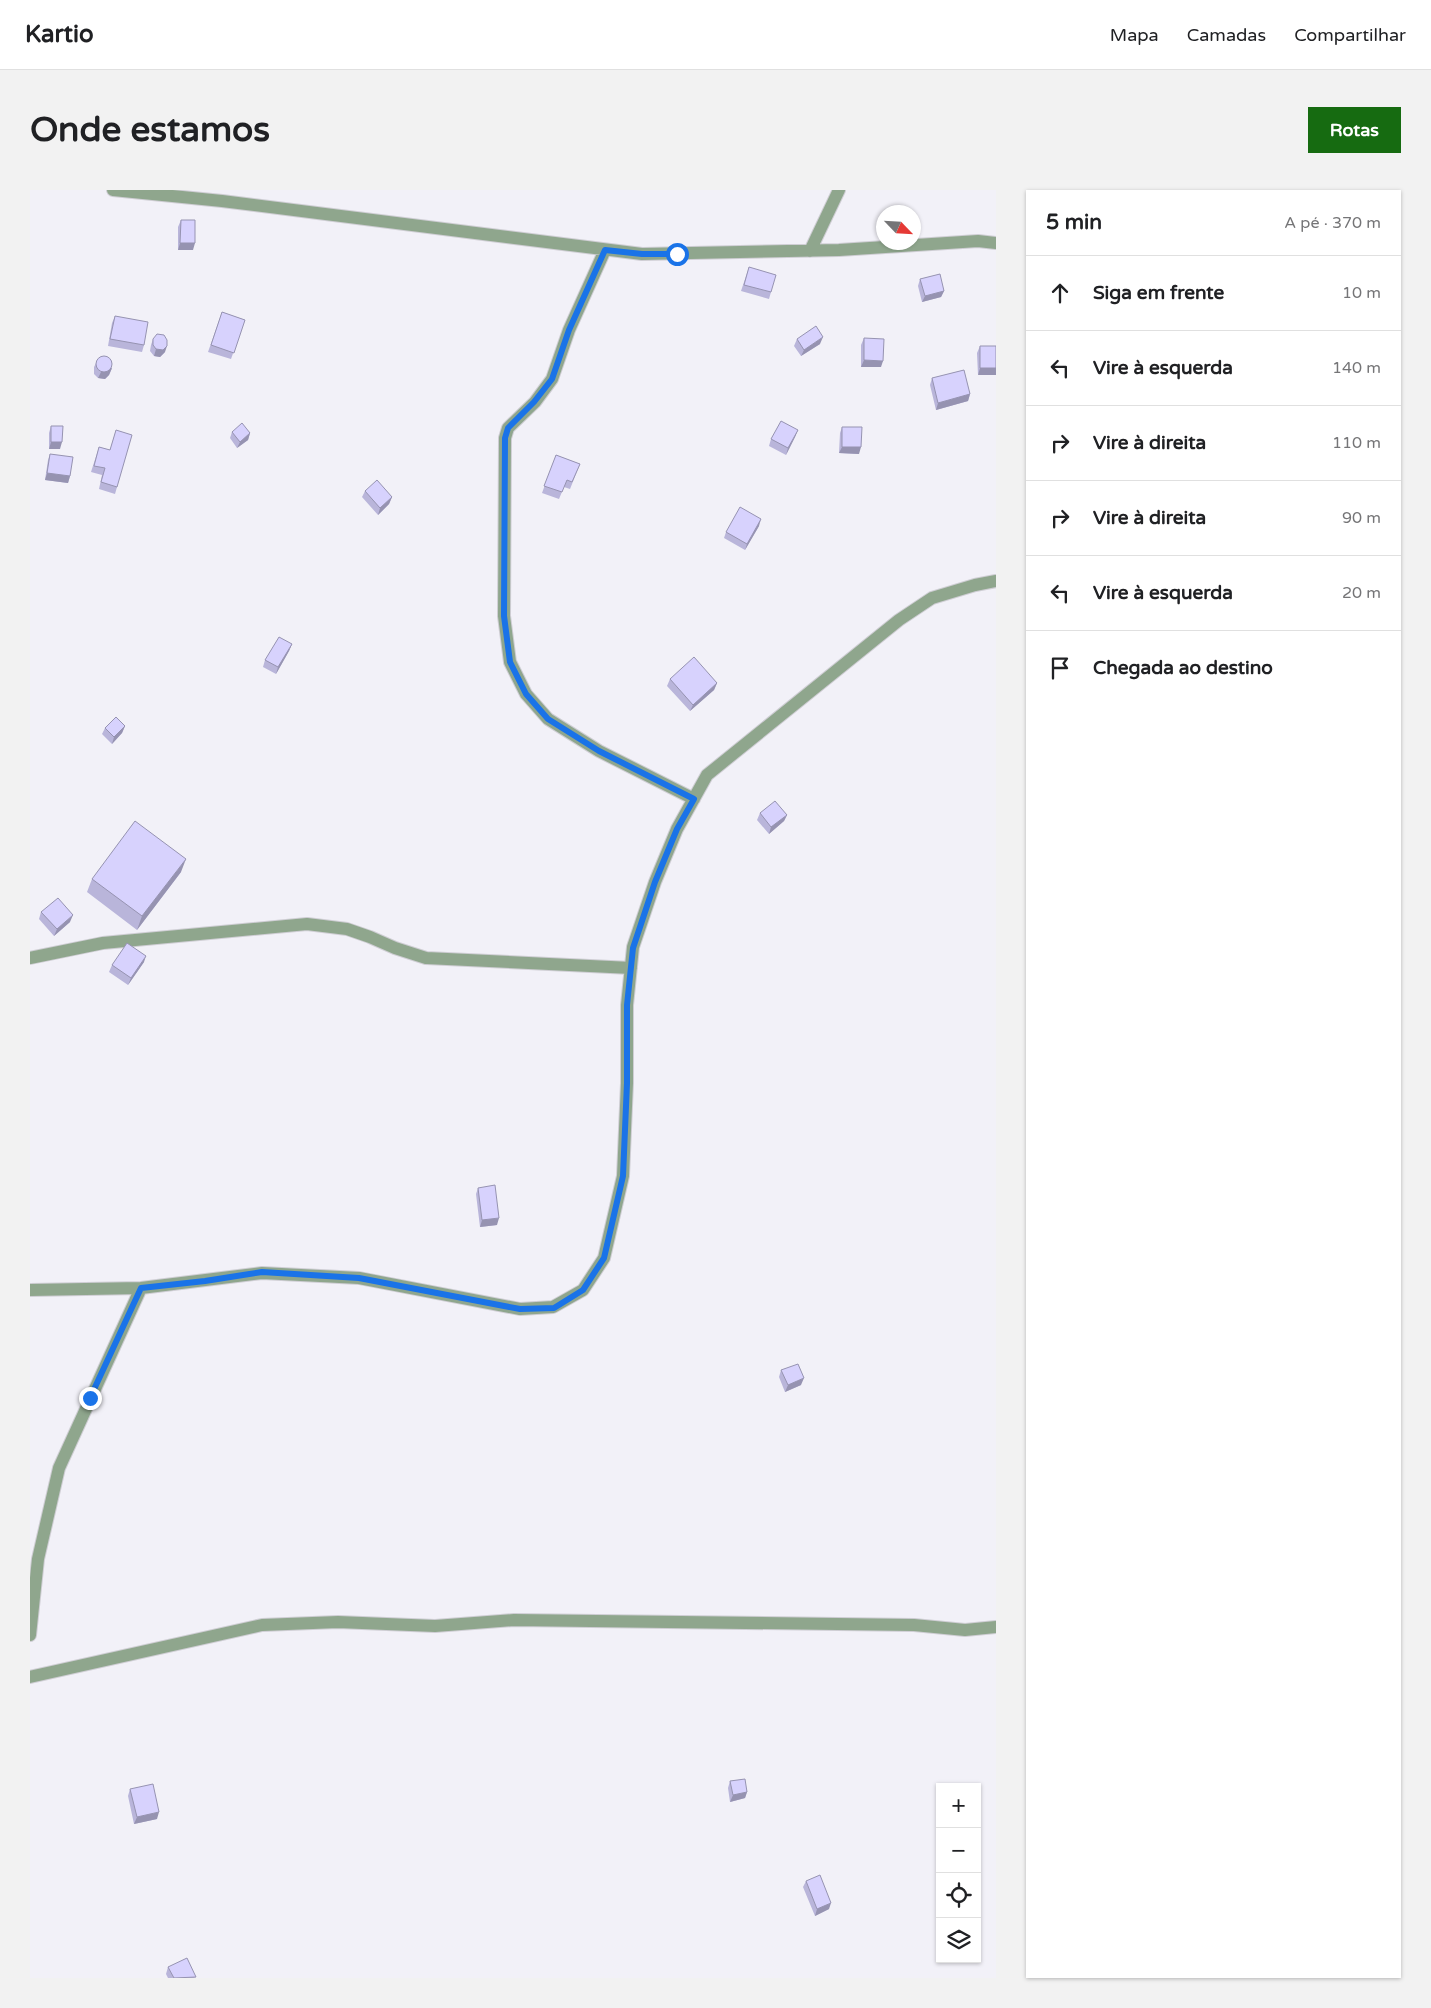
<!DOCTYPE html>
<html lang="pt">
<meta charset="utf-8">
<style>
:root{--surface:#fff;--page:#f2f2f2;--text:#202124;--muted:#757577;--line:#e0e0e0;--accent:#166b11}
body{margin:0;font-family:"Varela Round",sans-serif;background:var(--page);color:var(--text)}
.controls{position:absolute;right:15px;bottom:15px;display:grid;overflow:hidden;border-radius:0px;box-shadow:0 1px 4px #0004}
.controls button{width:45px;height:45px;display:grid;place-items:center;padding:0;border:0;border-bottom:1px solid var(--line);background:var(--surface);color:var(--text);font:25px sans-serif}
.compass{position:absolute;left:846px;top:15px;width:45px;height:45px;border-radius:50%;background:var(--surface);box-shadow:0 1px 4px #0004;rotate:115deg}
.stop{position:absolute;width:15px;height:15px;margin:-11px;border:4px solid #1a73e8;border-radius:50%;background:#fff}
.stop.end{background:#1a73e8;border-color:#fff;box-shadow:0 1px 5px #0008}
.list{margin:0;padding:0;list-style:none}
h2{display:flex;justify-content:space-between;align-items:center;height:65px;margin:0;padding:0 20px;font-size:21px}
h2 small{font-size:16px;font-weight:400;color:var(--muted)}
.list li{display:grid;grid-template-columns:32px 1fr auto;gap:15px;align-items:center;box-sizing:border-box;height:75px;padding:0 20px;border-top:1px solid var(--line)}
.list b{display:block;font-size:19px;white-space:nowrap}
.list em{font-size:16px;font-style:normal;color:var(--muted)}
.icon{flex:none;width:28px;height:28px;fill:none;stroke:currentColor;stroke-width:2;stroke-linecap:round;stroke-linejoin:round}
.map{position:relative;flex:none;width:966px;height:1788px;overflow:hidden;border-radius:0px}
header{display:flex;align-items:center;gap:30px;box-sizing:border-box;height:70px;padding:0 25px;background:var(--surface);border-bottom:1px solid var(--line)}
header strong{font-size:24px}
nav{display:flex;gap:28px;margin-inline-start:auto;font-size:18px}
.intro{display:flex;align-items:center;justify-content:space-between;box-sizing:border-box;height:120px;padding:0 30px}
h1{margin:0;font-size:35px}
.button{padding:12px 22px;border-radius:0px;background:var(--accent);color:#fff;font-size:18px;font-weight:700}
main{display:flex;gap:30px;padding:0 30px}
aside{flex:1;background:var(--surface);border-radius:0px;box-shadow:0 1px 4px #0004}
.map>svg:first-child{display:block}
</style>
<header>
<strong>Kartio</strong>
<nav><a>Mapa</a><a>Camadas</a><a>Compartilhar</a></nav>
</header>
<div class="intro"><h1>Onde estamos</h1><a class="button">Rotas</a></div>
<main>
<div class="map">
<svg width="966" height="1788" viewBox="0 0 966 1788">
<rect width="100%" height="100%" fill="#f2f1f8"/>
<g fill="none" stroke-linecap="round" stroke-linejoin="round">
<g stroke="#cfced4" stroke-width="14">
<path id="street" d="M83,0L192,11L612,64L809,60L948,51L966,53
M575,60L539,140L522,189L505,212L478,238L475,248L474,426L480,472L496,504L518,529L569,561L664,609
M780,61L809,0
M0,768L73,753L277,734L317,739L340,747L365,758L396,768L601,778
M0,1100L111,1098L232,1083L329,1088L490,1119L523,1117L553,1100L574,1068L593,986L597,893V815L603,757L625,692L647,639L677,585L869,430L902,408L945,395L966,391
M0,1445L8,1369L29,1278L111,1098
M0,1487L232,1435L308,1432L405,1436L484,1430L884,1435L935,1440L966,1437"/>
</g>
<use href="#street" stroke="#8fa68d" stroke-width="12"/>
</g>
<path fill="#b9b5da" d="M151,30L163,60H148V37Z
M719,77L741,102L739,109L711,101Z
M890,89L914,101L911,107L892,112L888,96Z
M192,122L215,130L201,169L178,162Z
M85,126L114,155L112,162L78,156L82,133Z
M834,148L851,177H831V155Z
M123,149L135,162L130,167L124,166L120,161L121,155Z
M767,149L790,154L771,166L764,156Z
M950,156H966L948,185L947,163Z
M67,171L82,178L79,185L75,189L68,188L64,184V177Z
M902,188L940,204L938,211L906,220L900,195Z
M21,236L30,259H19V243Z
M812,237L829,264L809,263L810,243Z
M86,240L87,297L85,304L69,299L72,285L61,282L69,257L80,260Z
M768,240L765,247L756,265L739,256L741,249Z
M202,242L220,243L218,250L207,258L200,248Z
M20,264L40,286L38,293L15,290L18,270Z
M526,265L550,274L540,299L534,297L529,309L512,303Z
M335,301L362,307L359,314L348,325L332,307Z
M729,336L715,360L694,348L696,342Z
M262,454L259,461L246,484L233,477L235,470Z
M640,489L687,493L684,500L660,521L637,496Z
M95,536L92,543L82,554L72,544L75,538Z
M730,623L757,625L754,631L739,644L727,630Z
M151,682L107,740L57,702L62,689Z
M11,722L40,732L24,746L9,729Z
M114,772L98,795L79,782L82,775Z
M448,998L467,1035L450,1037L446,1004Z
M751,1180L771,1195L755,1202L749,1187Z
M700,1591L717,1602L715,1608L700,1612L698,1598Z
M100,1599L127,1629L104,1634L98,1606Z
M776,1691L799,1719L785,1726L773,1697Z
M138,1777L166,1788H138L136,1784Z"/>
<path fill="#9693b1" d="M150,53H165L163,60H148Z
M914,101L911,107L892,112L895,106Z
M793,147L790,154L771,166L774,160Z
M137,156L135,162L130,167L124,166L126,159Z
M834,170L853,171L851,177H831Z
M82,178L79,185L75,189L68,188L71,182Z
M950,178H966V185H948Z
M940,204L938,211L906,220L908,213Z
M768,240L765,247L756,265L758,258Z
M220,243L218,250L207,258L210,252Z
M21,252H32L30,259H19Z
M812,257H831L829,264L809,263Z
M17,283L40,286L38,293L15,290Z
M362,307L359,314L348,325L350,318Z
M731,329L729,336L715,360L717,354Z
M262,454L259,461L246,484L248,477Z
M687,493L684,500L660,521L663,515Z
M95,536L92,543L82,554L84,547Z
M757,625L754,631L739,644L741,637Z
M156,669L151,682L107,740L112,726Z
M43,725L40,732L24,746L27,739Z
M116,766L114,772L98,795L101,788Z
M469,1028L467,1035L450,1037L452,1030Z
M774,1188L771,1195L755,1202L758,1195Z
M717,1602L715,1608L700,1612L703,1605Z
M129,1622L127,1629L104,1634L107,1627Z
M801,1713L799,1719L785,1726L787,1719Z"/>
<path fill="#d7d2fd" stroke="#9693b1" d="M151,30H165V53H150Z
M719,77L746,85L741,102L714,95Z
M910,84L914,101L895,106L890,89Z
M192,122L215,130L204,163L181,155Z
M85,126L118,132L114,155L80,149Z
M786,136L793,147L774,160L767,149Z
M127,144L134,145L137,150V156L133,160L126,159L123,155V149Z
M834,148L854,149L853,171L834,170Z
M950,156H966V178H950Z
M66 174a8 8 0 1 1 16 0a8 8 0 1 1-16 0Z
M934,180L940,204L908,213L902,188Z
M751,231L768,240L758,258L741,249Z
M212,233L220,243L210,252L202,242Z
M21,236H33L32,252H21Z
M812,237H832L831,257H812Z
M86,240L102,245L87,297L71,292L75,278L64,276L69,257L80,260Z
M20,264L43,267L40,286L17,283Z
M526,265L550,274L542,292L537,290L532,302L514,296Z
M347,290L362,307L350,318L335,301Z
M710,317L731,329L717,354L696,342Z
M249,447L262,454L248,477L235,470Z
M664,467L687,493L663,515L640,489Z
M86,527L95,536L84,547L75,538Z
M745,611L757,625L741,637L730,623Z
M105,631L156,669L112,726L62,689Z
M28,708L43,725L27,739L11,722Z
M97,753L116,766L101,788L82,775Z
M465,995L469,1028L452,1030L448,998Z
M768,1174L774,1188L758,1195L751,1180Z
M715,1589L717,1602L703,1605L700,1591Z
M123,1594L129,1622L107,1627L100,1599Z
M790,1685L801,1713L787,1719L776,1691Z
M157,1768L166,1787L144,1788L138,1777Z"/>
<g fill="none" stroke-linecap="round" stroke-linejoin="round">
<path stroke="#1a73e8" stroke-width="6" d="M60,1208L111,1098L175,1091L232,1082L329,1088L490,1119L524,1118L553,1100L574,1068L593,986L597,893V815L603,758L625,692L647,639L664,609L569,561L518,529L496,504L480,472L474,426L475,248L478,238L504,212L522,189L539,140L575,60L612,64H647"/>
</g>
</svg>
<div class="controls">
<button>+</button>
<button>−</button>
<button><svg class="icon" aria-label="locate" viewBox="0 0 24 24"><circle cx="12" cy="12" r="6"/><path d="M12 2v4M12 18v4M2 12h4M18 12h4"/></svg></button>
<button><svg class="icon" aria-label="layers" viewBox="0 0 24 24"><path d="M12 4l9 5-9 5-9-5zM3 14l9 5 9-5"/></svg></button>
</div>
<svg class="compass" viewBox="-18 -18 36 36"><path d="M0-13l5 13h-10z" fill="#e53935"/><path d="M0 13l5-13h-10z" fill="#757577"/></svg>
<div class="stop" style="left:647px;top:64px"></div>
<div class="stop end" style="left:60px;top:1208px"></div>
</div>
<aside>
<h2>5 min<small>A pé · 370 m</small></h2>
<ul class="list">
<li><svg class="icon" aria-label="ahead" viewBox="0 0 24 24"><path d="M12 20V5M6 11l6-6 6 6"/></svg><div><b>Siga em frente</b></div><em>10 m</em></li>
<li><svg class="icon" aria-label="left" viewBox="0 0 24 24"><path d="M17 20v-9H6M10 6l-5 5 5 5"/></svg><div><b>Vire à esquerda</b></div><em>140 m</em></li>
<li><svg class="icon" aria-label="right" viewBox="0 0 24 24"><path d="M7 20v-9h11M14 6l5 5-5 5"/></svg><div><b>Vire à direita</b></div><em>110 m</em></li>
<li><svg class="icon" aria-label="right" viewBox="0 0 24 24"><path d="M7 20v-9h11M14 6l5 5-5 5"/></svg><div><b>Vire à direita</b></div><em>90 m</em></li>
<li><svg class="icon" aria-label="left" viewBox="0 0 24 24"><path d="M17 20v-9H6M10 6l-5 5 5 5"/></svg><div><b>Vire à esquerda</b></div><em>20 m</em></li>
<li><svg class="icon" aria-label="arrive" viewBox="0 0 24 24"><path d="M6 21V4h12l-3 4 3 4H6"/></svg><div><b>Chegada ao destino</b></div></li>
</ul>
</aside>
</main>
